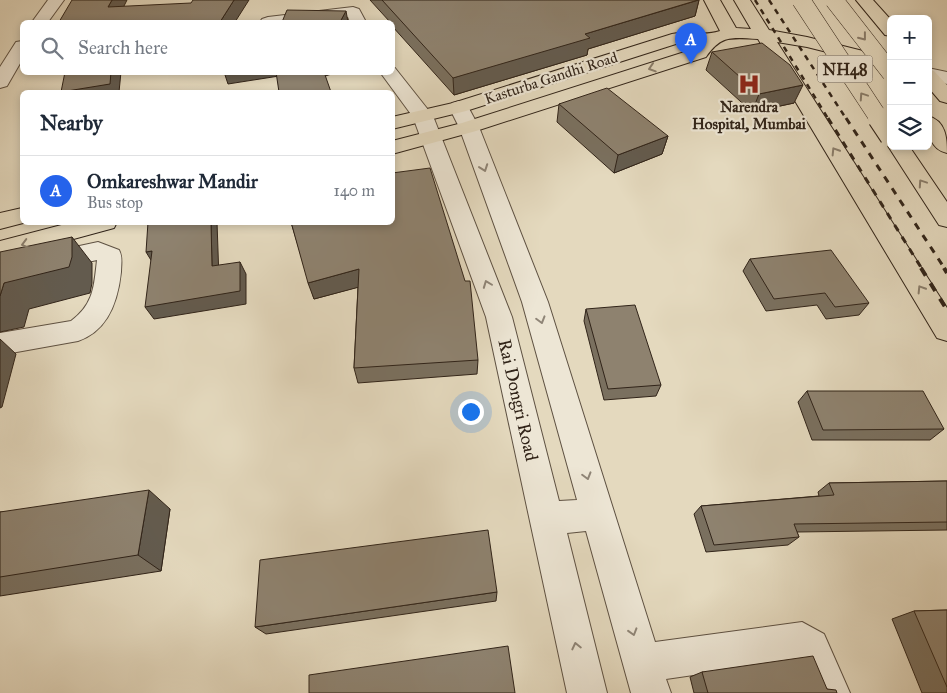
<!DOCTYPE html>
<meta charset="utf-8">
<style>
:root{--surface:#fff;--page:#f6f6f7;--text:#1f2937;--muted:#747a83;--line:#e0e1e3;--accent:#2563eb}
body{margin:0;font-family:"IM FELL Great Primer",serif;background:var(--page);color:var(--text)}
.controls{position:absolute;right:15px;top:15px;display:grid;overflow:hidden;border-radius:8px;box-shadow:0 2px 8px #0003}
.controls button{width:45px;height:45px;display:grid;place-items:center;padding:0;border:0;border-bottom:1px solid var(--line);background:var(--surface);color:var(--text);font:25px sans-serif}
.you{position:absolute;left:470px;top:411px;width:18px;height:18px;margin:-12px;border:4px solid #fff;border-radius:50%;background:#1a73e8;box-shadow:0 0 0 8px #1a73e833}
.badge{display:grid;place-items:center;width:32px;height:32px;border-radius:50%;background:var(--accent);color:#fff;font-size:16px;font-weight:700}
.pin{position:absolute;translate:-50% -41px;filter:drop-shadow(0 1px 2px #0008)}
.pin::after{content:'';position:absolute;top:26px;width:18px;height:15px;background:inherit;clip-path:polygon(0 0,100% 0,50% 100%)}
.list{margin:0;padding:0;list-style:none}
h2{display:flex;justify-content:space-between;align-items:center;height:65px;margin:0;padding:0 20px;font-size:21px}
h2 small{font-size:16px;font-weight:400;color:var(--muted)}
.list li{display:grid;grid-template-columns:32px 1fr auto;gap:15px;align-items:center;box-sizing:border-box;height:70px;padding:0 20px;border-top:1px solid var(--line)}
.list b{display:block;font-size:19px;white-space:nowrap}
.list p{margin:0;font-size:16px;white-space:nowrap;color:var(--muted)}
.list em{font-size:16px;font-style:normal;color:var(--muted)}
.icon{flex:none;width:28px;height:28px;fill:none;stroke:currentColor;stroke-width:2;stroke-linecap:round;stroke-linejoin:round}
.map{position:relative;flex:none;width:947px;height:693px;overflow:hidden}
.search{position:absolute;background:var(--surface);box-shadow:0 2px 8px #0003;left:20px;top:20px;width:375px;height:55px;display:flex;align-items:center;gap:12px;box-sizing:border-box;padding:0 18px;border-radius:8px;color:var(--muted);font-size:19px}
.panel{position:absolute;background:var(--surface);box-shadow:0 2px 8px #0003;left:20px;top:90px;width:375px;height:135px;border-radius:8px}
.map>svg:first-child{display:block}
</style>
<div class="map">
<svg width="947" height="693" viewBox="0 0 947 693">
<rect width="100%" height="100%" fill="#e4d9be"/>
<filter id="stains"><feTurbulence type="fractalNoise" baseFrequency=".004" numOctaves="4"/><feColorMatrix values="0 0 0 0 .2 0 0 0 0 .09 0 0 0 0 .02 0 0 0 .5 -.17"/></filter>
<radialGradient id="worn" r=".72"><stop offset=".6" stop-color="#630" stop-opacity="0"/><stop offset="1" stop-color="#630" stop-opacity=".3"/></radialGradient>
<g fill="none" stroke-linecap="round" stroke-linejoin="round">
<g stroke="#5e5142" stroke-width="2">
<path id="minor" d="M48,0H64L48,22H32Z
M353,7L359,9L366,22H350L348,17L305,22H260L262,19L268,17Z
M22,41V60L7,86L0,88V67L16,42Z
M392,67L395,68L433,116L512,317L559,501L577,500L522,302L459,127L449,107L452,103L459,101L466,103L479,127L548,302L655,642L802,622L824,634L850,693H810L797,660L666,679L671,693H631L586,531L567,533L607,693H567L486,317L413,117L380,72H392Z
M928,68L947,72V84L928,79Z
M98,242L119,250C123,257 121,264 121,272C118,301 108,331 78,341L0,355V333L71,321C94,304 94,286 97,260L0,281V263Z"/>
</g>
<g stroke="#312419" stroke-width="2">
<path id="major" d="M704,0H720L736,28L751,29L734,0H750L769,30L807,37L891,58V68L807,47L777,42L947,308V341L937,338L758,39C732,38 722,34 706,57L476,131L392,154V141L462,123L694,49L697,44L679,43L466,111L392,129V117L453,103L672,34C689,30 702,37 720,31Z
M856,0H873L891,20V36L885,35Z
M928,70L934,71L947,85V103L940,101L928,87Z
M22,208V222H27L0,229V213Z
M73,222H117L114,228L0,259V241Z"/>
</g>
<g stroke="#312419" stroke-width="2">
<path id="highway" d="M928,116C946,121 947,138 947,153C929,149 928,132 928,116Z
M891,142V146H909L947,202V227L939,225L888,146Z"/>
</g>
<use href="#minor" fill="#ede6d5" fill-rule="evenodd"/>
<use href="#major" fill="#e4d9be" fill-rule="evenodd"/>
<use href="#highway" fill="#e4d9be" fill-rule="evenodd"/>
<path stroke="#312419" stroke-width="2.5" stroke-dasharray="5.5 5.5" stroke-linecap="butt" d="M755,0L829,120
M769,0L847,120"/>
<path stroke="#312419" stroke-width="3" stroke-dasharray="7 7" stroke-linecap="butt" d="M828,118L922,269
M846,118L945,269"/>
<path stroke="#312419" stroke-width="4" stroke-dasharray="9 9" stroke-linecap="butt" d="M921,268L947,310
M944,268L947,273"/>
<g stroke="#312419" stroke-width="19" stroke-linecap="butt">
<path id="highway-bridge-far1" d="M801,0L880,120
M834,0L891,73"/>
</g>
<g stroke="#312419" stroke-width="24" stroke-linecap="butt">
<path id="highway-bridge" d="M879,118L891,136"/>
</g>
<use href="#highway-bridge-far1" stroke="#e4d9be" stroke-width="18"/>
<use href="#highway-bridge" stroke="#e4d9be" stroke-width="22"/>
</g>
<path fill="#7a705f" stroke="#312419" d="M370,0H699L695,16L588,49L587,55L454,95L392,26V22H390Z
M712,52L794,103L752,112L706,70Z
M559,104L668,136L662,154L614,173L557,122Z
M291,222L478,360L477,374L358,383L354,368L358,287L314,299Z
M750,259L869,303L859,315L826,319L817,305L766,311L743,271Z
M586,309L661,385L656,396L604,400L584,321Z
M807,391L944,429L930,440H812L798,402Z
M947,481V530L797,532L799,537L788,545L706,552L694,514L701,506L819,496L818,492L829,483Z
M170,509L161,571L0,596V512Z
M497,592L496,601L266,634L255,627Z
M947,610V693H922L892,619L914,611Z
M702,672L827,689L837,693H694L690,677Z"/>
<path fill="#635b4e" stroke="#312419" d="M112,0H127L116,22L108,7Z
M234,0H249L235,22H220Z
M699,0L695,16L588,49L587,55L454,95L453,78L585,34Z
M346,11L348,22H340Z
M111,72H121L119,92H61Z
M224,72H278L279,76L228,84Z
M321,72H338L322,77Z
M803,85L794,103L752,112L759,94Z
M668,136L662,154L614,173L618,155Z
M211,222H217L219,279L212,266Z
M72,237L92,263V283L90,293L29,309L24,327L0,332V296L4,283Z
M152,251L154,265L146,252Z
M240,262L246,274V304L154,319L145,307Z
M359,269L363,286L314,299L308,283Z
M0,339L16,354L2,407L0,408Z
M149,490L170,509L161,571L138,555Z"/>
<path fill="#8e826f" stroke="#312419" d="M72,0H112L108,7L191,3L193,0H234L220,22H59Z
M382,0H698L585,34L590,38L453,78Z
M287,10L346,11L340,22H257H282Z
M762,43L790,65L803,85L759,94L712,52Z
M65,72H111L110,84L61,92Z
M276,72H324L331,92H279Z
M607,88L668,136L618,155L559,104Z
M430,168L465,281H470L478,360L354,368L359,269L308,283L291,222H392V173Z
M148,222H211L212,266L240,262V291L145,307L152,251L146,252Z
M72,237V257L69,267L4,283L0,296V252Z
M831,250L869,303L835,307L825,293L774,299L750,259Z
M635,305L661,385L608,389L586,309Z
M807,391H923L944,429L823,430Z
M947,481V522L794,524L799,537L714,545L701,506L834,495L829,483Z
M149,490L138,555L0,577V512Z
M488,530L497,592L255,627L260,560Z
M947,610V687L914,611Z
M508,646L515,693H309V675Z
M813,656L827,689L836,690L837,693H708L702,672Z"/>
<defs><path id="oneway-chevron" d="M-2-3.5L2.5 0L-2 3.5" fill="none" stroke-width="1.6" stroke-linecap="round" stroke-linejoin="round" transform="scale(1.25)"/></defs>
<g stroke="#8a7e6c">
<use href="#oneway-chevron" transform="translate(863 37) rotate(52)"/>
<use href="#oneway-chevron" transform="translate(652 68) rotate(162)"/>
<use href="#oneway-chevron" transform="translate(863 96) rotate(-124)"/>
<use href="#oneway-chevron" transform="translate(835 151) rotate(-122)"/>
<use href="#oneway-chevron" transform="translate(922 183) rotate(-124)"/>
<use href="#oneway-chevron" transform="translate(25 244) rotate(165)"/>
<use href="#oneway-chevron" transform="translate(921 289) rotate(-122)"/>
</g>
<g stroke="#8f8577">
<use href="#oneway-chevron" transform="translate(484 168) rotate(70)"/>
<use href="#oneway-chevron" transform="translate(487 284) rotate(-111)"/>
<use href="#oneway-chevron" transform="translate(541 320) rotate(74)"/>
<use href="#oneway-chevron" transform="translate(587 476) rotate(74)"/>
<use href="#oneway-chevron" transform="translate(633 632) rotate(73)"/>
<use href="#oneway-chevron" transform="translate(576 646) rotate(-103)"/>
</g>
<defs>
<g id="hospital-bare" transform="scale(1.725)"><path d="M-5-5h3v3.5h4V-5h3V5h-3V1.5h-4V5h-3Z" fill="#8f2418" stroke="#ede6d5" stroke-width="2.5" paint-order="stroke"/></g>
</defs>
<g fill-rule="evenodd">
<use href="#hospital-bare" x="749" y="84"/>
</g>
<g text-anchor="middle" stroke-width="4.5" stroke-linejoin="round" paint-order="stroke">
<g font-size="15" fill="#312419" stroke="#ede6d5">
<text transform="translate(551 78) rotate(-18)" y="5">Kasturba Gandhi Road</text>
</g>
<g font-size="15" font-weight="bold" fill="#312419" stroke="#ede6d5">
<text x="749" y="112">Narendra<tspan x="749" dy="17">Hospital, Mumbai</tspan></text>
</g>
<rect fill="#ede6d5" stroke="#695e51" stroke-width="1" x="817.5" y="55.5" width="55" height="27" rx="4"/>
<g font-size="16" font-weight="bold" fill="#312419">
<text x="845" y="75">NH48</text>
</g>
<g font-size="18" fill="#312419" stroke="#ede6d5">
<text transform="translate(518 400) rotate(77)" y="6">Rai Dongri Road</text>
</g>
</g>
<rect width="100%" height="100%" filter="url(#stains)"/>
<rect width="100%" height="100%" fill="url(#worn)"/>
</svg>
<div class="controls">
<button>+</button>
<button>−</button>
<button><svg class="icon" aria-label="layers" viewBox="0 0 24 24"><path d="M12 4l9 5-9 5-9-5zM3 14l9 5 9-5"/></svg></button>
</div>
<div class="you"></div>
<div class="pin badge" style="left:691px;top:64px">A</div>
<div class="search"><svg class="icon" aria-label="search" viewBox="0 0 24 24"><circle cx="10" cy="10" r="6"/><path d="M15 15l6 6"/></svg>Search here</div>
<section class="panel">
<h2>Nearby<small></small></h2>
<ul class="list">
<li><span class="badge">A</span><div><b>Omkareshwar Mandir</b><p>Bus stop</p></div><em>140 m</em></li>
</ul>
</section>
</div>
